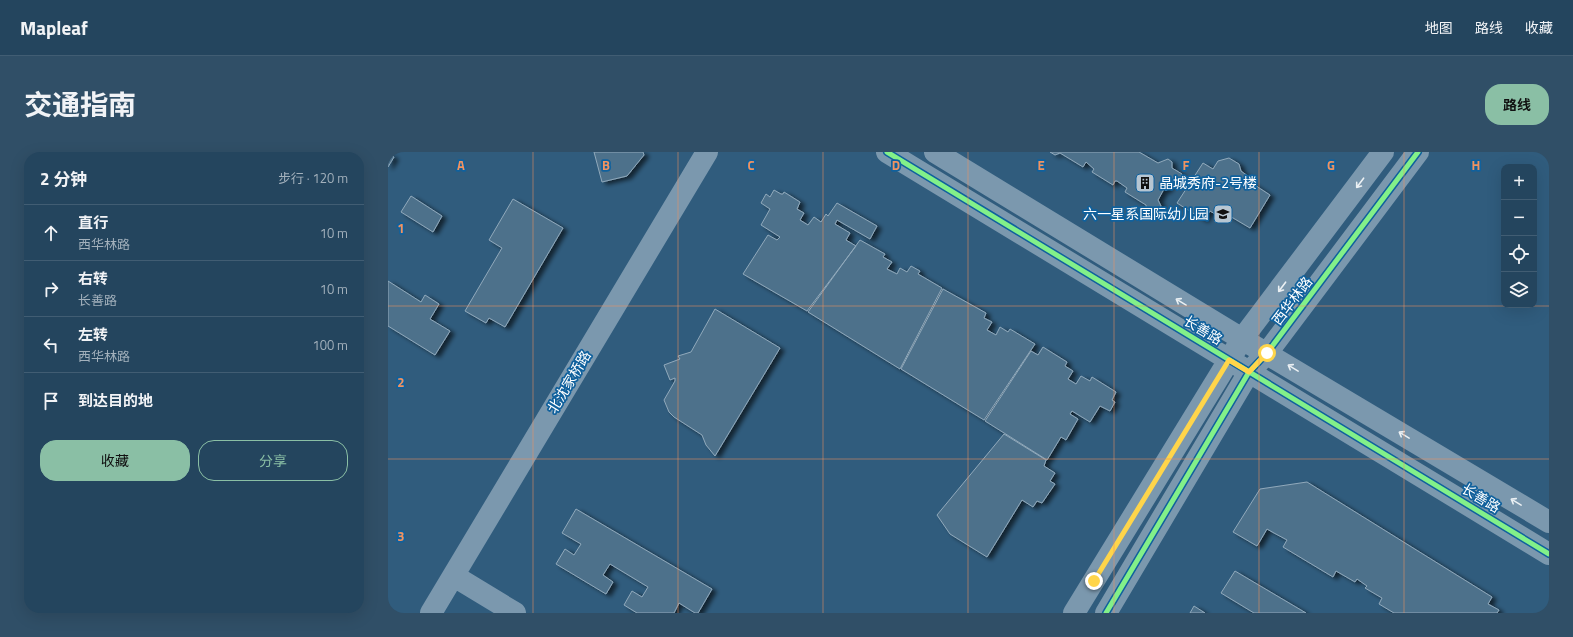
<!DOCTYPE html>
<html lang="zh">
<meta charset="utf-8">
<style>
:root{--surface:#24455e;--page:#304f67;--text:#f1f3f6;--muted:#a3b1bc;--line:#415d73;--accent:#8abfa5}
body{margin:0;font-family:"Titillium Web","Noto Sans SC",sans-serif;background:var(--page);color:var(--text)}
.controls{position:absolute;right:12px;top:12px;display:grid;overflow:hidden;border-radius:8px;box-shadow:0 4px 16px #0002}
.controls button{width:36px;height:36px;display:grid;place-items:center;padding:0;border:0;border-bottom:1px solid var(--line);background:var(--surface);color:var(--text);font:20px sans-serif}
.stop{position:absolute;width:12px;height:12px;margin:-9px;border:3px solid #ffd54a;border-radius:50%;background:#fff}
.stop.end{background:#ffd54a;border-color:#fff;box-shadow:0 1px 4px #0008}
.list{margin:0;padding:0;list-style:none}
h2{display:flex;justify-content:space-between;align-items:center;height:52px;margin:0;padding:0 16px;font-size:17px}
h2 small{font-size:13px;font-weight:400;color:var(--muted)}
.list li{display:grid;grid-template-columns:26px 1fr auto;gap:12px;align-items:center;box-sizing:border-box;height:56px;padding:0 16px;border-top:1px solid var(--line)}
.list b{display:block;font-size:15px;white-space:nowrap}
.list p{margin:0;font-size:13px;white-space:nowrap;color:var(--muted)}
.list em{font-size:13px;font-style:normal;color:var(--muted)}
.actions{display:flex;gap:8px;padding:12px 16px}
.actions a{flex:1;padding:9px 0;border:1px solid var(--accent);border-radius:16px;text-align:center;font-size:14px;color:var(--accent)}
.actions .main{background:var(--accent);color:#111}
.icon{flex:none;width:22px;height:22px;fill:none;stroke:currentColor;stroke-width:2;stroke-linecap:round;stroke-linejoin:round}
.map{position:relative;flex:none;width:1161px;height:461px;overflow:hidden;border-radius:16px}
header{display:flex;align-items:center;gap:24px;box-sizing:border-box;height:56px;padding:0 20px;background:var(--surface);border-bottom:1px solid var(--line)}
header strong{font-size:19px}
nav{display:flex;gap:22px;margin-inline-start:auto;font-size:14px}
.intro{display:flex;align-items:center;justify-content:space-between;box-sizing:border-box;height:96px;padding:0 24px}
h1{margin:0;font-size:28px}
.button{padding:10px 18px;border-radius:16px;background:var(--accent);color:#111;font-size:14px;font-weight:700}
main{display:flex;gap:24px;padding:0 24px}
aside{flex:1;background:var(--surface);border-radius:16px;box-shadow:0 4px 16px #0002}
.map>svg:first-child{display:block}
</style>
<header>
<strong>Mapleaf</strong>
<nav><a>地图</a><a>路线</a><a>收藏</a></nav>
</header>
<div class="intro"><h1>交通指南</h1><a class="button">路线</a></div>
<main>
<aside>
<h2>2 分钟<small>步行 · 120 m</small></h2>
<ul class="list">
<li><svg class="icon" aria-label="ahead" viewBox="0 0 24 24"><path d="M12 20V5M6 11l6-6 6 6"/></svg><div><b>直行</b><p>西华林路</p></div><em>10 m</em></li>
<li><svg class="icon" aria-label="right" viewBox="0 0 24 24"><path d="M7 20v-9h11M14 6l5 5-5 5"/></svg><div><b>右转</b><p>长善路</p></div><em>10 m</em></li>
<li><svg class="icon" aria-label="left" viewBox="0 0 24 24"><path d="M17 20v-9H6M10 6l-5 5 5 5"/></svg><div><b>左转</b><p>西华林路</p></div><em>100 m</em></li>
<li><svg class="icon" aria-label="arrive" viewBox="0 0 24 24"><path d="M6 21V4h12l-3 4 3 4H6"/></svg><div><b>到达目的地</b></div></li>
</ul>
<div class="actions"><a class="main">收藏</a><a>分享</a></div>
</aside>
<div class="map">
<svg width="1161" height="461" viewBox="0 0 1161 461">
<defs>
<filter id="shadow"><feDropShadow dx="4.5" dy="2.5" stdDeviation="2" flood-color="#0009"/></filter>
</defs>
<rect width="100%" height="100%" fill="#305c7d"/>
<path fill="#4e718b" stroke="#90a9bb" filter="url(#shadow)" d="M206,0H255L256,3L239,24L214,30Z
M662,0H751L770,11L780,7L784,10V16L794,22L788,32L784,29L778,39L776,37L770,48L773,54L769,60L763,61L759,59L758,53L737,40L739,36L729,29H727L725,33L704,20L706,17L698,10L695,15L672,1L667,3Z
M0,2L6,5L0,15Z
M841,6L851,12L853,19L861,25L859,28L882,43L862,76L835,60L832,65L822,59L816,68L789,51L815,11L825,17L830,9Z
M386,38L393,42H395L396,40L412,50L409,57L416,61L412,68L420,73L426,65L433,70L438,62L440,64L449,51L489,74L482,87L449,68L447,72L462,81L458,88L468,94L419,159L355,122L380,83L389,88L392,85L373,73L382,57L373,51L378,42L382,45Z
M23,44L54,64L45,80L13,60Z
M125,47L175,76L117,175L101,166L98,171L77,159L114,96L101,88Z
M472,88L497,102L495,105L504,110L499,117L509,122L512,116L519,120L523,114L532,119L530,122L554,136L512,217L420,160Z
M0,129L33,150L37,143L51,152L42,167L62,179L47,203L0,174Z
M555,137L598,161L596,166L604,170L599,178L608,183L612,175L620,180L622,177L647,192L596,268L513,217Z
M327,157L392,196L327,304L318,293L314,283L286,265L281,260L276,248L287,229V226L282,228L276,213L292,207L290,204L303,200Z
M655,195L679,210L677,214L685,219L680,227L688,232L693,224L702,229L704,225L728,240L724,248L727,250L722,259L712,254L702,270L684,259L682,262L690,267L678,288L673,285L659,308L597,269L643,199L650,203Z
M616,282L658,308L656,314L667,321L662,329L667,332L654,351L649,349L645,355L634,348L599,405L562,382L549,363Z
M919,330L1104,445L1100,452L1111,458L1109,461H1006L991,452L994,446L977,436L979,434L969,427L967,430L948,419L945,425L895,395L899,388L886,381L879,377L869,394L845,380L872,337Z
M188,357L324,437L310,461H307L291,451L286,461H249L236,453L244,439L254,445L260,435L222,412L215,423L225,430L218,442L168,412L177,397L186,403L193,392L174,381Z
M847,419L918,461H866L833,441Z
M806,454L817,461H802Z"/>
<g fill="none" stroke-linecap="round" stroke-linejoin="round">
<path stroke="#7b98ae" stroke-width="22" d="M499,0L1161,402
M547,0L854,187L1161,370
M66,424L127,461
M43,461L319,0
M686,461L854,187L995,0
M718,461L861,220L879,201L1030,0"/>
<g stroke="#10619d" stroke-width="8">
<path id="cycleway" d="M499,0L1161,402
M718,461L861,220L879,201L1030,0"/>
</g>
<use href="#cycleway" stroke="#82f089" stroke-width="5"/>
</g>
<defs><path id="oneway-shaft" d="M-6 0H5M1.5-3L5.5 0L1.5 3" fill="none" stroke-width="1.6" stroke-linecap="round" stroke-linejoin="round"/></defs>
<g stroke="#ebf0f3">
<use href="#oneway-shaft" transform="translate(972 31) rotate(127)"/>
<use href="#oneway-shaft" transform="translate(894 135) rotate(127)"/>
<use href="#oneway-shaft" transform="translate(793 150) rotate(-149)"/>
<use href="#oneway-shaft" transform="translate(905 216) rotate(-149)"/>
<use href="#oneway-shaft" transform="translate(1016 283) rotate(-149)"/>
<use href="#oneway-shaft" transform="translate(1128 350) rotate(-149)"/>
</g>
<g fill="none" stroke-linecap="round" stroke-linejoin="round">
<path stroke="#ffd54a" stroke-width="5" d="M706,429L841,208L861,220L879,201"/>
</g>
<path fill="none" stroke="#f09361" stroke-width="1" stroke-opacity="0.55" d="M145,0V461M290,0V461M435,0V461M580,0V461M726,0V461M871,0V461M1016,0V461M0,154H1161M0,307H1161"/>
<defs>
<g id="building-square" transform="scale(1)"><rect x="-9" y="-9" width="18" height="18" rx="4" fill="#b7c6d2" stroke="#10619d"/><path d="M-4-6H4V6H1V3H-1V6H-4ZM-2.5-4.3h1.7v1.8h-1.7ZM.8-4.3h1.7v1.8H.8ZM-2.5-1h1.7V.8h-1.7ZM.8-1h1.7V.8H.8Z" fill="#111"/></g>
<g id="school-square" transform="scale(1)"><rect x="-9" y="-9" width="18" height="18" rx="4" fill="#b7c6d2" stroke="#10619d"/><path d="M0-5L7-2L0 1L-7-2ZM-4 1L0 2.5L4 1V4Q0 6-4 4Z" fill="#111"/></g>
</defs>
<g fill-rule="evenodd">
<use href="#building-square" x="757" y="31"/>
<use href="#school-square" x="835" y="62"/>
</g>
<g text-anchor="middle" stroke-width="3.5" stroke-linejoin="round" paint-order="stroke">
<g font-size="14" fill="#fff" stroke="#10619d" text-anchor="start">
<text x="771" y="36">晶城秀府-2号楼</text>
<text x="821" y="67" text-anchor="end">六一星系国际幼儿园</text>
</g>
<g font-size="14" fill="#fff" stroke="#10619d">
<text transform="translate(904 149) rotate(-53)" y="5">西华林路</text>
<text transform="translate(815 178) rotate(31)" y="5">长善路</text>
<text transform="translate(181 230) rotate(-59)" y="5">北沈家桥路</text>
<text transform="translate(1093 346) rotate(31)" y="5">长善路</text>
</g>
</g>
<g font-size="13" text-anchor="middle" font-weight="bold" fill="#f09361" stroke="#10619d" stroke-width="3.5" stroke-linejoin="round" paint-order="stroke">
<text x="73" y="18">A</text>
<text x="218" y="18">B</text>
<text x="363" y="18">C</text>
<text x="508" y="18">D</text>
<text x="653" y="18">E</text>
<text x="798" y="18">F</text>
<text x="943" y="18">G</text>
<text x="1088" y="18">H</text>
<text x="13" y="81">1</text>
<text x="13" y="235">2</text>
<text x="13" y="389">3</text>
</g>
</svg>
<div class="controls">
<button>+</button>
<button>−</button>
<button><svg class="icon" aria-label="locate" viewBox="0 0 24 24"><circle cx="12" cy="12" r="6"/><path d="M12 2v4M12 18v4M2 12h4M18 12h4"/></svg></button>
<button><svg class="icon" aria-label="layers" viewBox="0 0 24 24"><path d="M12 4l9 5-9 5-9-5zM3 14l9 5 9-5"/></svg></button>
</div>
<div class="stop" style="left:879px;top:201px"></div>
<div class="stop end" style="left:706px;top:429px"></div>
</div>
</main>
